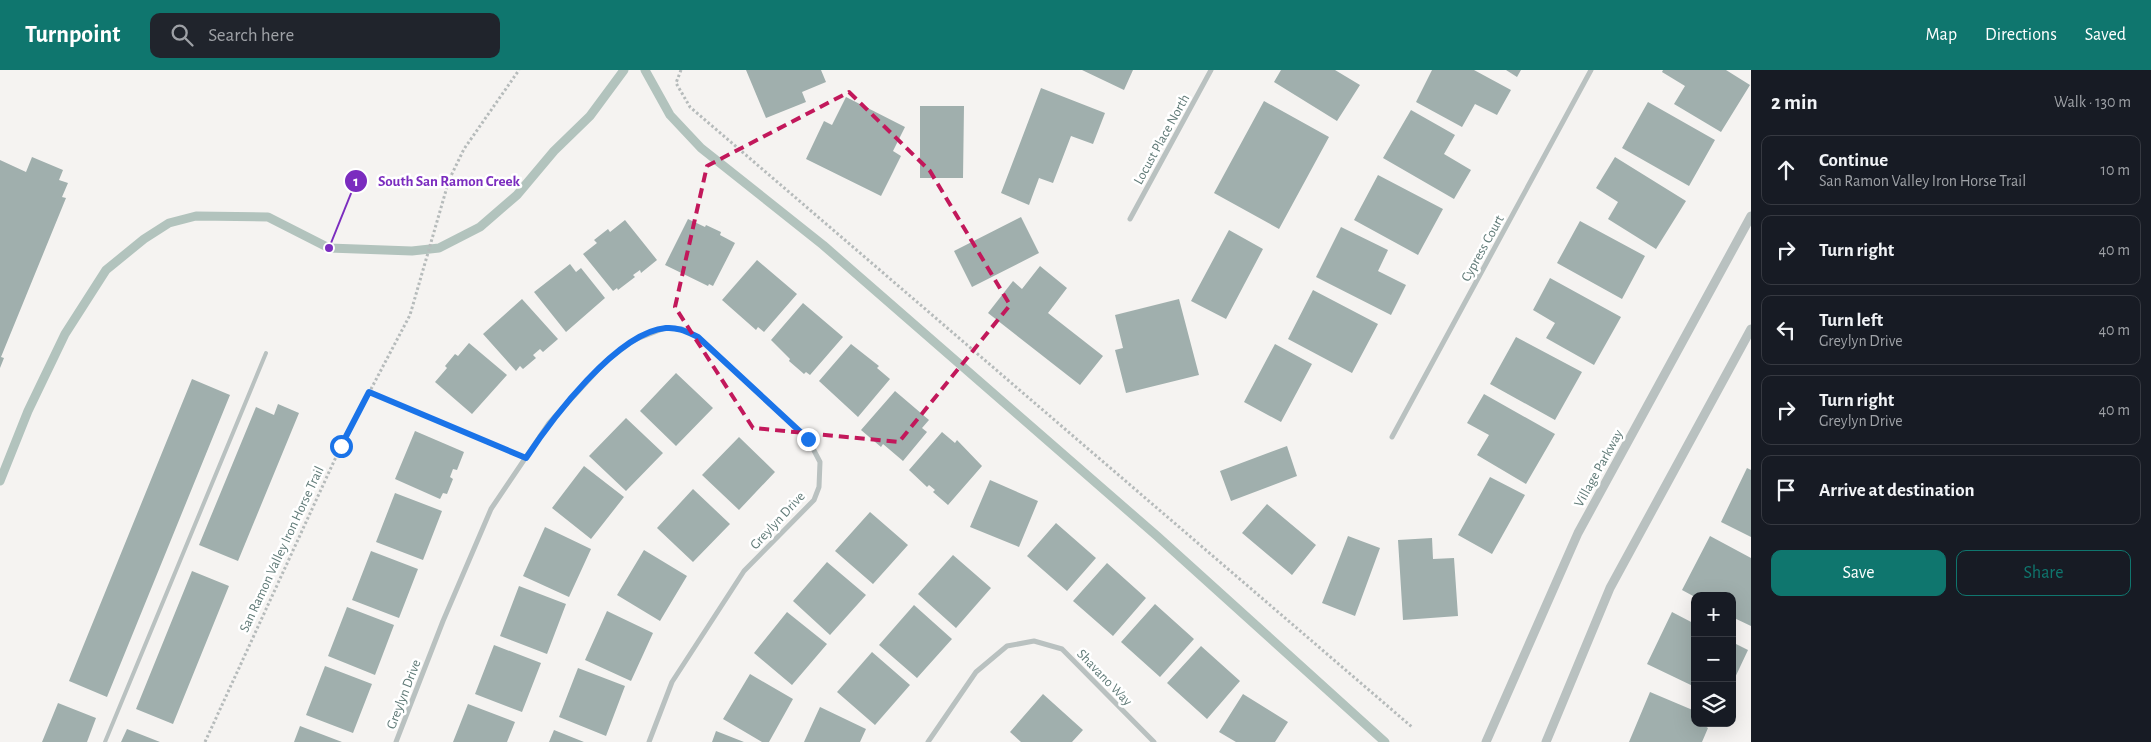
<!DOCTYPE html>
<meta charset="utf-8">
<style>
:root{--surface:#171b24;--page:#20242c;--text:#f1f3f6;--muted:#9ea1a6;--line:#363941;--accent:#0f766e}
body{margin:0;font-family:"Alegreya Sans",sans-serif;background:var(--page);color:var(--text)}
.controls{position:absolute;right:15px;bottom:15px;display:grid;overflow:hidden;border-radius:10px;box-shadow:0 5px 20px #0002}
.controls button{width:45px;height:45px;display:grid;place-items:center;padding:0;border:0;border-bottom:1px solid var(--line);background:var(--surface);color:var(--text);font:25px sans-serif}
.stop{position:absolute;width:15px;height:15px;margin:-11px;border:4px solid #1a73e8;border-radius:50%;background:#fff}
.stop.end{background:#1a73e8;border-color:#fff;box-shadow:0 1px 5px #0008}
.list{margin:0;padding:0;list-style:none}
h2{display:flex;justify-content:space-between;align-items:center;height:65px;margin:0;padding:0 20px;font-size:21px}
h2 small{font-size:16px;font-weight:400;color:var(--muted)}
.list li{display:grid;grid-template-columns:32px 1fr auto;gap:15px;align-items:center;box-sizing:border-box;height:70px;margin:0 10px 10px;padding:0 10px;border:1px solid var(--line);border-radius:10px}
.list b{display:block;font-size:19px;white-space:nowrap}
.list p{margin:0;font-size:16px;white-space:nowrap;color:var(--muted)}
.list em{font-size:16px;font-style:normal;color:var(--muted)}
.actions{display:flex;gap:10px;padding:15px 20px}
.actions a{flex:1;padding:11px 0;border:1px solid var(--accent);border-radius:10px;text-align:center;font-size:18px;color:var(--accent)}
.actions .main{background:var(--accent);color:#fff}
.icon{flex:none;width:28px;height:28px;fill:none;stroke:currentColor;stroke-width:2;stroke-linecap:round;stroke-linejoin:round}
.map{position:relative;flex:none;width:1751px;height:672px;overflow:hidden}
header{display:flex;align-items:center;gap:30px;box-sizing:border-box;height:70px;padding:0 25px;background:var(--accent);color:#fff}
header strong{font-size:24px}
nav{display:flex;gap:28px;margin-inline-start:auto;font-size:18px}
.search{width:350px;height:45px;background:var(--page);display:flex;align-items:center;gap:12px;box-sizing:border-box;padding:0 18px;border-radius:10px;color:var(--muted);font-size:19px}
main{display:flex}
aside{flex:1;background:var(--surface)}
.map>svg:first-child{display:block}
</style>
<header>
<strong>Turnpoint</strong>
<div class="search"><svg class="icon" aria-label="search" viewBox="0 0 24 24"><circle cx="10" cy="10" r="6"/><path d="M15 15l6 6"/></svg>Search here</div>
<nav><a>Map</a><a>Directions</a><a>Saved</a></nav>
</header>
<main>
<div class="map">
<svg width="1751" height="672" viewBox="0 0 1751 672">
<rect width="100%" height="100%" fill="#f5f3f1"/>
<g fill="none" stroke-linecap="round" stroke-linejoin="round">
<path stroke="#b2c3bd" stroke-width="9" d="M645,0L670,45L701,78L823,175L1157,466L1385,672
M0,411L28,341L65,264L106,200L144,169L169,153L196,146L268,147L329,178L412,181L439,178L480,157L517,125L554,81L590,46L624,0"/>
</g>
<path fill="#a0afad" d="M746,0H821L826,12L802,22L806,32L766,48Z
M1082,0H1133L1124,20Z
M1281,0H1335L1360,15L1337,51L1274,12Z
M1432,0H1474L1511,20L1497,45L1475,34L1462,57L1416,32Z
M1506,0H1521L1517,7Z
M1663,0H1726L1750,15L1721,62L1674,34L1685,16L1662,2Z
M1041,18L1105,43L1093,74L1071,66L1053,113L1039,108L1029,135L1001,123Z
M846,27L905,57L893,81L901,86L881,126L806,89L824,51L832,55Z
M1264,31L1329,67L1279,159L1214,123Z
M1648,32L1715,70L1689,116L1622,78Z
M920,36H964L963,108H920Z
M1411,40L1455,65L1444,84L1471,100L1454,129L1383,88Z
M32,87L63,100L59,110L68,113L62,127L66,128L1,287L4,288L0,298V90L26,102Z
M1615,87L1686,131L1656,179L1608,149L1618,132L1596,118Z
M1378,105L1443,139L1418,185L1354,150Z
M1021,147L1039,183L972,217L954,181Z
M688,149L705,157L706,155L721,162L720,165L735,173L713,216L709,214L708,216L665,195Z
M625,150L657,190L641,203L640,200L633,205L635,207L618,220L617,218L613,221L583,184L597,173L594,170L608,159L610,162Z
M1580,151L1645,186L1622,229L1557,193Z
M1341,157L1388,180L1378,201L1406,215L1391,245L1316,207Z
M1229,160L1263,179L1226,249L1191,231Z
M757,190L797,224L764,262L758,257L756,260L722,230Z
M570,194L576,202L581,198L605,228L566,262L534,222Z
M1040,196L1067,218L1048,243L1103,286L1080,315L988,243L1013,211L1022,219Z
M1550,208L1621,247L1594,295L1546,268L1555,253L1533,240Z
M1313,220L1378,254L1352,303L1288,269Z
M522,229L558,269L543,282L540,279L533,285L536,288L523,299L520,296L516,301L483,264Z
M1179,229L1199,305L1126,323L1115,280L1123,278L1115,245Z
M803,233L843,267L810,305L806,302L804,304L789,291L790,289L771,270Z
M1516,267L1582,302L1555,350L1490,314Z
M469,273L507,305L472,344L435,312L447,298L445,296L455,284L458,286Z
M851,274L879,296L877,298L890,309L858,347L819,311Z
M1275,274L1312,294L1281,352L1244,332Z
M676,303L713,338L676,376L640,341Z
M192,309L230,325L107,627L69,611Z
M895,321L929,350L922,358L927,362L903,391L883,374L881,377L861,360Z
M1484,324L1555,364L1526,414L1477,385L1489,365L1467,353Z
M278,334L299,343L238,491L199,475L256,337L274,345Z
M626,348L663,383L626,421L589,386Z
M415,361L464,382L457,400L453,399L450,407L453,409L447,424L443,423L440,429L395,409Z
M942,362L955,373L957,370L982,396L948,435L933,422L935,420L929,415L927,417L909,400Z
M739,367L775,402L739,440L702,405Z
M1287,376L1297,406L1231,431L1220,401Z
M584,396L624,427L591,469L552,438Z
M1747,398L1751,400V467L1721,452Z
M1490,407L1525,425L1492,484L1458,465Z
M990,410L1038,431L1019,477L970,457Z
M693,419L730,454L693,492L657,458Z
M395,423L442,441L423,490L376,472Z
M1267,434L1316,475L1292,505L1242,463Z
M870,442L908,475L873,514L835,481Z
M1056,453L1096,488L1067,521L1027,486Z
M545,457L591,479L569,527L523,506Z
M1348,466L1380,478L1355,546L1322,533Z
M1710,466L1751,488V556L1732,547V526L1695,527L1682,520Z
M1432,468L1433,489L1454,488L1458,546L1403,550L1398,470Z
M644,480L687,506L660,551L617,525Z
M371,481L418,499L399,548L352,530Z
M953,485L991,518L956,558L918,524Z
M827,492L866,525L830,565L793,531Z
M1107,493L1146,528L1113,566L1073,531Z
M192,501L229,516L173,654L136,639Z
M519,516L566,534L547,584L500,566Z
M1155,534L1194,569L1160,607L1121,572Z
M914,535L952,569L917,608L879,575Z
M347,537L394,555L375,605L328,586Z
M607,541L653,563L631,611L585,590Z
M787,542L827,574L792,615L754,583Z
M1672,542L1695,554V617L1647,594Z
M1732,572L1748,580L1732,614Z
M494,575L541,593L522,642L475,624Z
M1201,576L1240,611L1207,649L1167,613Z
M872,582L910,615L875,655L837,622Z
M325,596L372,614L353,663L306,645Z
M578,598L625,616L606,666L559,647Z
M750,604L793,629L769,672H762L723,649Z
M1650,622L1695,641V653H1700L1708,658L1702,672H1629Z
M1043,624L1083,660L1072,672H1021L1010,662Z
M1243,624L1288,652L1275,672H1236L1219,662Z
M58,633L96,648L87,672H42Z
M468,634L515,652L507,672H453Z
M820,637L866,659L860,672H804Z
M300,656L342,672H294Z
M127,659L160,672H121Z
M554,660L584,672H549Z
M716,661L744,672H712Z"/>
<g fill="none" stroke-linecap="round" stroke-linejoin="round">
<path stroke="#b6bbbb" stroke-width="3" stroke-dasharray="2.5 2.5" stroke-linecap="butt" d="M681,0L676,13L690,37L1412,657
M369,322L509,381
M205,672L341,376L410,245L449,110L464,79L519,0"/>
<path stroke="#b9c1c0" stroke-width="4" d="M105,672L266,283"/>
<path stroke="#b9c1c0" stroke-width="5" d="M1130,149L1211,0
M1392,367L1591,0
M396,672L443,551L491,439L549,353L606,291L634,270L665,258L682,259L698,267L808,369L820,392L819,417L814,430L744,501L672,612L649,672
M928,672L976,602L1007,576L1034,571L1062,579L1154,672"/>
<path stroke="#b9c1c0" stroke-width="9" d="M1486,672L1578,463L1751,146
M1546,672L1610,518L1751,259"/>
</g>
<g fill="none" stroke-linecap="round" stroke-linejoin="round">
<path stroke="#1a73e8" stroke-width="6" d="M341,376L369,322L526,388C551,350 617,262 666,258C678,257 687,262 698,267L808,369"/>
</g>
<path fill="none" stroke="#c2185b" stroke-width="4" stroke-dasharray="10 6" stroke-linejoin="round" d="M849,22L930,101L1010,235L899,372L753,358L675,237L707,96Z"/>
<g text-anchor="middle" stroke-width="5" stroke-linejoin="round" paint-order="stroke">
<g font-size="14" fill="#617b78" stroke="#fff">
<text transform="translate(1161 69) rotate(-61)" y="5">Locust Place North</text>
<text transform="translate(1482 178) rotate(-61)" y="5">Cypress Court</text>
<text transform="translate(1598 398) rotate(-61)" y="5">Village Parkway</text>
<text transform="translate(777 450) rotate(-47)" y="5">Greylyn Drive</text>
<text transform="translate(281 479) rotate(-65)" y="5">San Ramon Valley Iron Horse Trail</text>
<text transform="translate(1105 607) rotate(46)" y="5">Shavano Way</text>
<text transform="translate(403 624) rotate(-69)" y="5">Greylyn Drive</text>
</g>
</g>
<path fill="none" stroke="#7b2cbf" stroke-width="2" d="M329 178L356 111"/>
<g fill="#7b2cbf" stroke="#fff" stroke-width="2">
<circle cx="329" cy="178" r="5"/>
<circle cx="356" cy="111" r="12"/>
</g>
<g font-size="15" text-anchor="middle" font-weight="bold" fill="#fff">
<text x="356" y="116">1</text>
</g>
<g font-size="15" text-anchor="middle" font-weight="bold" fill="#7b2cbf" stroke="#fff" stroke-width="5" stroke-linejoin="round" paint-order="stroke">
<text x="449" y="116">South San Ramon Creek</text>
</g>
</svg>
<div class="controls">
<button>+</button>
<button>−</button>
<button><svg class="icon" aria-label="layers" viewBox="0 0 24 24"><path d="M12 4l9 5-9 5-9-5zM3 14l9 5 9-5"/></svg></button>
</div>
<div class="stop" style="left:341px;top:376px"></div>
<div class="stop end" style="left:808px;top:369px"></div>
</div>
<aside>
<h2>2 min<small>Walk · 130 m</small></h2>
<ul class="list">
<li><svg class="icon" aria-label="ahead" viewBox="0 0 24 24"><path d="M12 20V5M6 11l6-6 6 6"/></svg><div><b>Continue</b><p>San Ramon Valley Iron Horse Trail</p></div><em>10 m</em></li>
<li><svg class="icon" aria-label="right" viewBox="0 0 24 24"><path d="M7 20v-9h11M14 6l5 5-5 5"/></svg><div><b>Turn right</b></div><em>40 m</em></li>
<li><svg class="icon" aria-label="left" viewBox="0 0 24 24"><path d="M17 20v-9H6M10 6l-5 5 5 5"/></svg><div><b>Turn left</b><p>Greylyn Drive</p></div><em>40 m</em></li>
<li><svg class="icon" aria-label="right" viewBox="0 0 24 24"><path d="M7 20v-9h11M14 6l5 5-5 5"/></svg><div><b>Turn right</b><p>Greylyn Drive</p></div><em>40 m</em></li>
<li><svg class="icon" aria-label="arrive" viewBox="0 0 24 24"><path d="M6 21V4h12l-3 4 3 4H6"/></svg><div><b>Arrive at destination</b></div></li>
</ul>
<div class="actions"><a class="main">Save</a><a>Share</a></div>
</aside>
</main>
